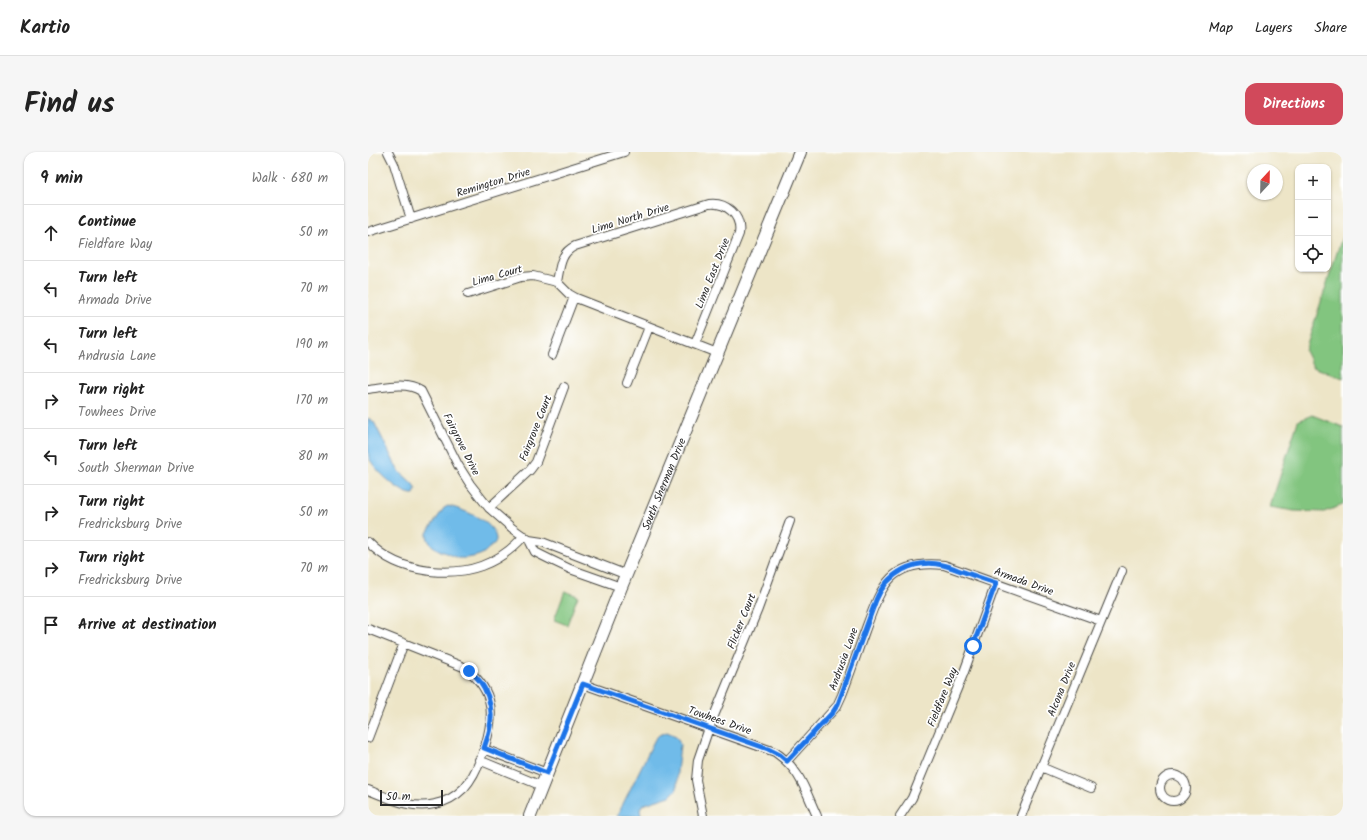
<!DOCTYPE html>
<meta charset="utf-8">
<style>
:root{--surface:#fff;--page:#f6f6f6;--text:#222;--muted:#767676;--line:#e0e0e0;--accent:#d1495b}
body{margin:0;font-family:Kalam,sans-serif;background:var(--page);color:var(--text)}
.controls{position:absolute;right:12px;top:12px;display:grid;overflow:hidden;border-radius:8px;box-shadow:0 1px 3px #0004}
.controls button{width:36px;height:36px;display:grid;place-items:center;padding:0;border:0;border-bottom:1px solid var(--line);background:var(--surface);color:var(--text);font:20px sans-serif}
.compass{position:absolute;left:879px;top:12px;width:36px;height:36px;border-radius:50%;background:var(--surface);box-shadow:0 1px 3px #0004;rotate:22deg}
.scale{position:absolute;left:12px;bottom:10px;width:63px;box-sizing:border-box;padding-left:4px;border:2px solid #2b2b2b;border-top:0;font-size:11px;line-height:14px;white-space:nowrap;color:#2b2b2b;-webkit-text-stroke:3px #fff;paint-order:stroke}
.stop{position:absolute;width:12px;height:12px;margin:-9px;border:3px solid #1a73e8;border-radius:50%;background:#fff}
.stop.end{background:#1a73e8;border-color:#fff;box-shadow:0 1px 4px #0008}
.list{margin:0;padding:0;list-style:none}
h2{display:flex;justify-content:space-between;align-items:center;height:52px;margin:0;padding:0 16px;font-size:17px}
h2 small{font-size:13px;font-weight:400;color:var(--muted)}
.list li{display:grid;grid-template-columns:26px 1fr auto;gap:12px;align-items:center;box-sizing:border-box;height:56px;padding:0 16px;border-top:1px solid var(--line)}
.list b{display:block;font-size:15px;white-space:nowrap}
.list p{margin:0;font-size:13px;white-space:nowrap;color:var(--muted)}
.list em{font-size:13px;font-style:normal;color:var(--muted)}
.icon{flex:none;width:22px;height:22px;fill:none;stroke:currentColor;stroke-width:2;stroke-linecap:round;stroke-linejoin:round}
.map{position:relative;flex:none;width:975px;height:664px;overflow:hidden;border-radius:12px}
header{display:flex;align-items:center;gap:24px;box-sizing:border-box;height:56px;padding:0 20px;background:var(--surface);border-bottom:1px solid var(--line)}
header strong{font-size:19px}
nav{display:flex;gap:22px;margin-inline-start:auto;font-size:14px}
.intro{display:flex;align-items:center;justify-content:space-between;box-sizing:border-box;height:96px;padding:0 24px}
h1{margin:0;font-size:28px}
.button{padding:10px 18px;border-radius:12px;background:var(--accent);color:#fff;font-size:14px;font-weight:700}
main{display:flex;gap:24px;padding:0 24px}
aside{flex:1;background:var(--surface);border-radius:12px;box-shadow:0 1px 3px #0004}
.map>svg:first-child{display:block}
</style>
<header>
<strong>Kartio</strong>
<nav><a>Map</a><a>Layers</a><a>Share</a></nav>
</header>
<div class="intro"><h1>Find us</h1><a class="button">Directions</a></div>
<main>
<aside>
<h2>9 min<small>Walk · 680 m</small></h2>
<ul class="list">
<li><svg class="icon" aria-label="ahead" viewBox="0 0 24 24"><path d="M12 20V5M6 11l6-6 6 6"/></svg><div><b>Continue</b><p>Fieldfare Way</p></div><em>50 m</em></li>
<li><svg class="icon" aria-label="left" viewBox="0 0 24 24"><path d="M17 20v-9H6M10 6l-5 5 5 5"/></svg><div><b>Turn left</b><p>Armada Drive</p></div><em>70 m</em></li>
<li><svg class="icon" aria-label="left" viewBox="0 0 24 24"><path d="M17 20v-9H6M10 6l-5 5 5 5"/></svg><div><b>Turn left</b><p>Andrusia Lane</p></div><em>190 m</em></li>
<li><svg class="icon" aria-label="right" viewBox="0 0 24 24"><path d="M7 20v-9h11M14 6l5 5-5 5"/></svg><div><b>Turn right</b><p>Towhees Drive</p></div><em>170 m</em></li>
<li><svg class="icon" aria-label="left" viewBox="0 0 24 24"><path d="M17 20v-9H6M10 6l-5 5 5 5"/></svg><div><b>Turn left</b><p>South Sherman Drive</p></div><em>80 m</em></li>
<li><svg class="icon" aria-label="right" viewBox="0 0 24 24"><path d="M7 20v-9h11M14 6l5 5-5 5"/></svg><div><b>Turn right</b><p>Fredricksburg Drive</p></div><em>50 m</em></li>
<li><svg class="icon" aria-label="right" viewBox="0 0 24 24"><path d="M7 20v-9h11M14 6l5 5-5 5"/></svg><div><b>Turn right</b><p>Fredricksburg Drive</p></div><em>70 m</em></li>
<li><svg class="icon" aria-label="arrive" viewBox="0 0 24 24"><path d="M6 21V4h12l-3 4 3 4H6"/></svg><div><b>Arrive at destination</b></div></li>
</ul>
</aside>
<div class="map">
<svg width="975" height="664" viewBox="0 0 975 664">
<rect width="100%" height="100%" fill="#fff"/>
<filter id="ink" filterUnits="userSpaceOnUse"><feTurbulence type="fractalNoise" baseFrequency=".025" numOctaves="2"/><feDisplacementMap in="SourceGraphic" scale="8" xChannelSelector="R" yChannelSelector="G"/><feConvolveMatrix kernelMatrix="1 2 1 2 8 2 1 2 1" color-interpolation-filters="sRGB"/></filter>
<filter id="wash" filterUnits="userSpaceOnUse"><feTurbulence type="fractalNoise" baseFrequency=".012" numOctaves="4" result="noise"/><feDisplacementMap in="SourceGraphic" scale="16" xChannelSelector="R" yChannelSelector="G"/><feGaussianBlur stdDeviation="0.9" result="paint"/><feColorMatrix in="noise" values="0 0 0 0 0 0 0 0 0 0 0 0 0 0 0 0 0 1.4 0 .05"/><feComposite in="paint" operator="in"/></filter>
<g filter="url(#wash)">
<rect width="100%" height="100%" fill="#ede5c7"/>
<path fill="#82c57f" stroke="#567855" d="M974,85H975V226L945,215L937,199Z
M944,263L975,275V353L956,360L926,359L902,355L930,269Z
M197,439L210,444L199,473L186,468Z"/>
<path fill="#70bbe9" stroke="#4e738a" d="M0,266L6,270L30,318L45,332L48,338L46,342C34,344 6,317 1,306C0,301 0,273 0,266Z
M80,354C94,357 127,369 128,387C128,391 124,394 121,396C119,398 116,401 114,402C108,405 96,407 90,406C84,404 78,401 73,399C65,395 59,391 59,381L76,356Z
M299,580L306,583L310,587L312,593L309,620V637L302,644L274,653L272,657L273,664H249L287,587L291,583Z"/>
</g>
<g filter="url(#ink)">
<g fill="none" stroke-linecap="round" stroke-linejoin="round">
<g stroke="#484742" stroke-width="10">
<path id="street" d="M20,0L26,12L43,67
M0,80L256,0
M189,130C192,115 192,101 207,94L341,52C358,50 374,63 371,82L327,192
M100,142L153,125L165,124L189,130L201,142L208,146L349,201
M184,203L206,145
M259,231L281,175
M0,237C17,235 38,229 53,239L90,313L102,332L113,346L121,356L144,376L161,388L174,390L259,423
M121,356L162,318L168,310L196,235
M161,388L167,400L183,408L202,417L253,435
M0,390C17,408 37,416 62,419C100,423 130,413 156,384
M0,477L98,516C108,525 117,534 121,548C128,571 112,618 96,636C88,644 78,650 67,652C44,658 21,646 0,638
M215,532L407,600C432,617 437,638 449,664
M0,586L36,491
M116,597L179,621
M111,608L174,634
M419,609L469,554L474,543C482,522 489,501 497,479C513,435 521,407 576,413L733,469
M673,615L723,636
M792 636a13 13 0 1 1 26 0a13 13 0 1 1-26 0Z
M335,664L328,628L330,608L341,576L390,457L422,369
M532,664L544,646L596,520L628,431
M653,664L754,419"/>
</g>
<g stroke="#484742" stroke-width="14">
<g id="secondary">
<path id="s1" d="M162,664L253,435L432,0"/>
</g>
</g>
<use href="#street" stroke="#fff" stroke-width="8"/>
<use href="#secondary" stroke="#fff" stroke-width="12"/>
</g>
</g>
<g fill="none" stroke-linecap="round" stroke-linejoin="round" filter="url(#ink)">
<path stroke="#1a73e8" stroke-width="5" d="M101,519C119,531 126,555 122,575C121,582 118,590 116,596L179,621L215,532L400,597L412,603L419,609L465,560L470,552L508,448C519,421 546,406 575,413C580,414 585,416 590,418C602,422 615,427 628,431L605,494"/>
</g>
<g text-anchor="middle" stroke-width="3.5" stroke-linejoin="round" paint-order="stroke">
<g font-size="11" fill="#2b2b2b" stroke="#fff">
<text transform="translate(125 30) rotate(-17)" y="4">Remington Drive</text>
<text transform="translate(262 66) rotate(-17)" y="4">Lima North Drive</text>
<text transform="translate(344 121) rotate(-68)" y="4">Lima East Drive</text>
<text transform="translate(129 123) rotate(-16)" y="4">Lima Court</text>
<text transform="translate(167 276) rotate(-68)" y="4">Fairgrove Court</text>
<text transform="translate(94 292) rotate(63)" y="4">Fairgrove Drive</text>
<text dy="4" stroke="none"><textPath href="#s1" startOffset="358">South Sherman Drive</textPath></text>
<text transform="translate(656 429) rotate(20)" y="4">Armada Drive</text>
<text transform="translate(373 469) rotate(-68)" y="4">Flicker Court</text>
<text transform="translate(475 507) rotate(-70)" y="4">Andrusia Lane</text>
<text transform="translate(693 537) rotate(-68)" y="4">Alcona Drive</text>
<text transform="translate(574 545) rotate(-68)" y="4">Fieldfare Way</text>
<text transform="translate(352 568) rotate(19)" y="4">Towhees Drive</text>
</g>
</g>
</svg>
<div class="controls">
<button>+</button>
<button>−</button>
<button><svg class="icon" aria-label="locate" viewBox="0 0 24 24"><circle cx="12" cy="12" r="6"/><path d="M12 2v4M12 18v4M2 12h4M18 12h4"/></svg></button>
</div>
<svg class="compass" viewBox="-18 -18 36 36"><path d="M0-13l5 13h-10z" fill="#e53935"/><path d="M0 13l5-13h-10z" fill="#767676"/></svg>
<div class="scale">50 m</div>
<div class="stop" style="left:605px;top:494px"></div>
<div class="stop end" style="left:101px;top:519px"></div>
</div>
</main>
